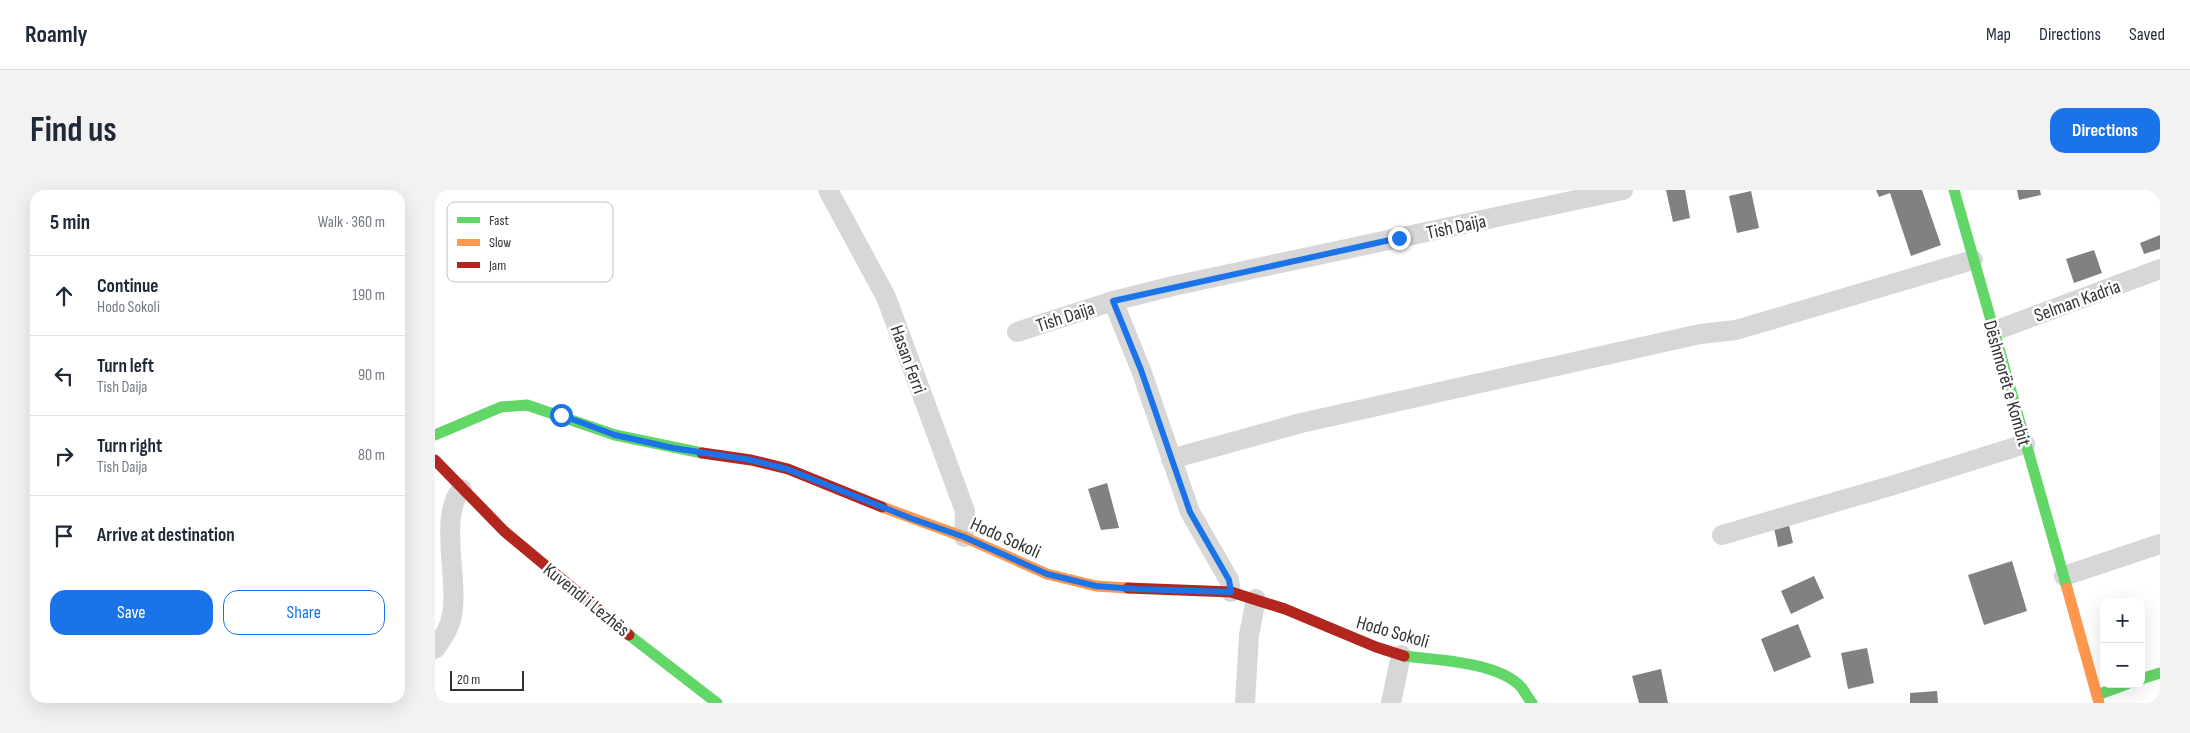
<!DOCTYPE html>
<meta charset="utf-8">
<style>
:root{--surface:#fff;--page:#f2f2f3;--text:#1f2937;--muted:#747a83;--line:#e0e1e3;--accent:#1a73e8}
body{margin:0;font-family:"Sofia Sans Condensed",sans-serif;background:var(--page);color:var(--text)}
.controls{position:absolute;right:15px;bottom:15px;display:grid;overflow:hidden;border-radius:10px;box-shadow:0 5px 20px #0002}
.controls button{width:45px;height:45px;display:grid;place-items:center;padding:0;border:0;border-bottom:1px solid var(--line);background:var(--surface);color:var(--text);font:25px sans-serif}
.scale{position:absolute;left:15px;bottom:12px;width:74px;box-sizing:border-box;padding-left:5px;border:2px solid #333;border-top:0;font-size:14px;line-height:18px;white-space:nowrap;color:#333;-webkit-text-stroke:4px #fff;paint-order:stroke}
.stop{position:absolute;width:15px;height:15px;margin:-11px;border:4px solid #1a73e8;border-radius:50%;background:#fff}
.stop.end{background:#1a73e8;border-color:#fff;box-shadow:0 1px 5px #0008}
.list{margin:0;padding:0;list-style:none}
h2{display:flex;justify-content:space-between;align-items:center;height:65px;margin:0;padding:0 20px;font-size:21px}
h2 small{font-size:16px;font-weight:400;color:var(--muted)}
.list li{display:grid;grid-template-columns:32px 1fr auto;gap:15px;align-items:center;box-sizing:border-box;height:80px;padding:0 20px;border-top:1px solid var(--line)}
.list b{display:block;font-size:19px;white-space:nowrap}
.list p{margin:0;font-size:16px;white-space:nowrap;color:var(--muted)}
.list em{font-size:16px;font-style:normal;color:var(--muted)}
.actions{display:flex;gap:10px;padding:15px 20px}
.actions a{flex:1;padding:11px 0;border:1px solid var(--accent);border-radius:15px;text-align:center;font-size:18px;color:var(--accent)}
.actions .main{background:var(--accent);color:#fff}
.icon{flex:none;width:28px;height:28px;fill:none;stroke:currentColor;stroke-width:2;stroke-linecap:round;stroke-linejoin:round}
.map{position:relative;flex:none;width:1725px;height:513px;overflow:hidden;border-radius:15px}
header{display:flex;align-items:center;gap:30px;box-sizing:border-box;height:70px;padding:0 25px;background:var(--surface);border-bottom:1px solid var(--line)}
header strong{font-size:24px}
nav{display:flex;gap:28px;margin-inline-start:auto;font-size:18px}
.intro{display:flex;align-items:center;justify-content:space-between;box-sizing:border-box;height:120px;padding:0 30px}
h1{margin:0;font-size:35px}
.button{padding:12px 22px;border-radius:15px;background:var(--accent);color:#fff;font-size:18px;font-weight:700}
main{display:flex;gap:30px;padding:0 30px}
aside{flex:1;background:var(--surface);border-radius:15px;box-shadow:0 5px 20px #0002}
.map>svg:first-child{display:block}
</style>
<header>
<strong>Roamly</strong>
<nav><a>Map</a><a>Directions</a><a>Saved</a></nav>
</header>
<div class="intro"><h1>Find us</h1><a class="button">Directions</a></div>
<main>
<aside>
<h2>5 min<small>Walk · 360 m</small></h2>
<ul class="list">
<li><svg class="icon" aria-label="ahead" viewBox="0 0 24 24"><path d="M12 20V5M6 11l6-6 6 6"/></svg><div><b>Continue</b><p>Hodo Sokoli</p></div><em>190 m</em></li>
<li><svg class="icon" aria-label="left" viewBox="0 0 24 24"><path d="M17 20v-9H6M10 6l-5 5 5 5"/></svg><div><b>Turn left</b><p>Tish Daija</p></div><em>90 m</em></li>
<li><svg class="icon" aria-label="right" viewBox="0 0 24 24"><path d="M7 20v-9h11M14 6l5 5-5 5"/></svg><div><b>Turn right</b><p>Tish Daija</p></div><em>80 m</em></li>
<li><svg class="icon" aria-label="arrive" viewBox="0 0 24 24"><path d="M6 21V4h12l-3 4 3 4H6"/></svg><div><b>Arrive at destination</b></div></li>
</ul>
<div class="actions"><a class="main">Save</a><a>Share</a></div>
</aside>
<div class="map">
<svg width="1725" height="513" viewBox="0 0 1725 513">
<rect width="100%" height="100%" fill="#fff"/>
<path fill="#818181" d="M1231,0H1250L1255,28L1238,32Z
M1441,0H1487L1506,55L1476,66L1455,3L1444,7Z
M1582,0H1605L1606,5L1584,10Z
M1316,1L1324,38L1302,43L1294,6Z
M1725,45V59L1709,64L1705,53Z
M1659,60L1667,83L1639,93L1631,69Z
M672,293L684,338L666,340L653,299Z
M1354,335L1358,353L1343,357L1339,338Z
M1577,371L1592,421L1549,435L1533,385Z
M1379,386L1389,408L1356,424L1346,401Z
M1363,434L1376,467L1339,482L1326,449Z
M1432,458L1439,493L1413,499L1406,463Z
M1226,479L1233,513H1204L1197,486Z
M1502,501L1503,513H1475V503Z"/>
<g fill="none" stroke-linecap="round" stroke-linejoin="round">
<path stroke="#d7d7d7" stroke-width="20" d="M393,0L451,107L530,321L529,347
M678,111L706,180L755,322L794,390L796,402
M1559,141L1725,79
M582,142L678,111L738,96L1188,0
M736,269L866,233L1265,144L1301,140L1538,70
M1287,345L1459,295L1590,254
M1629,386L1725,354
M0,459C7,449 15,438 17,425C24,390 3,324 27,299
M810,513L814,445L821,409
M956,513L966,465"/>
<path stroke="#63d668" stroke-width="11" d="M1519,0L1632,398
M0,245L66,217L92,215L180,245L267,263
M194,445L282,513
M969,466C1002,470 1063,472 1086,497C1090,502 1093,508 1097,513
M1706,489L1725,483
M1662,505L1692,494"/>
<path stroke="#ff974d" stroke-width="11" d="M447,317L529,347L612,384L661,396L693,398
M1632,398L1664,513"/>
<path stroke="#b3261e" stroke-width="11" d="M267,263L316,270L353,279L447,317
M0,270L69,341L194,445
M693,398L796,402L850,419L941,457L969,466"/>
</g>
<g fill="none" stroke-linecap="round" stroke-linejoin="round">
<path stroke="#1a73e8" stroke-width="6" d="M126,225L180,245L238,258L316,270L352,279L475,328L529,347L612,384L661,396L700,399L796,402L794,390L755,322L706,180L678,111L964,48"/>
</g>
<g text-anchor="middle" stroke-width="5" stroke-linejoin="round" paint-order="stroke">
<g font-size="19" fill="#333" stroke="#fff">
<text transform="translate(1021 36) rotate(-12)" y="7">Tish Daija</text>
<text transform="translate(1642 110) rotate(-20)" y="7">Selman Kadria</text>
<text transform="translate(630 126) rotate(-18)" y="7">Tish Daija</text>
<text transform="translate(474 169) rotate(70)" y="7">Hasan Ferri</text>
<text transform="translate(1573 193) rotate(74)" y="7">Dëshmorët e Kombit</text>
<text transform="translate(571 347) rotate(24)" y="7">Hodo Sokoli</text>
<text transform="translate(152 409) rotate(39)" y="7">Kuvendi i Lezhës</text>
<text transform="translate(958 441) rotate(16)" y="7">Hodo Sokoli</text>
</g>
</g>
<rect x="12" y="12" width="166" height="80" rx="8" fill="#fff" stroke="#c2c2c2" stroke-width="1"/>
<rect x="22" y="27" width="23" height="6" fill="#63d668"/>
<rect x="22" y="49" width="23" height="7" fill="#ff974d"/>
<rect x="22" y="72" width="23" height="6" fill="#b3261e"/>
<g font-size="14" fill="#333">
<text x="54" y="35">Fast</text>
<text x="54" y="57">Slow</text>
<text x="54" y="80">Jam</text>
</g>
</svg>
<div class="controls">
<button>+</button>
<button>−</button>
</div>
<div class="scale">20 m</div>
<div class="stop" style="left:126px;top:225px"></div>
<div class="stop end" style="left:964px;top:48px"></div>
</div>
</main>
